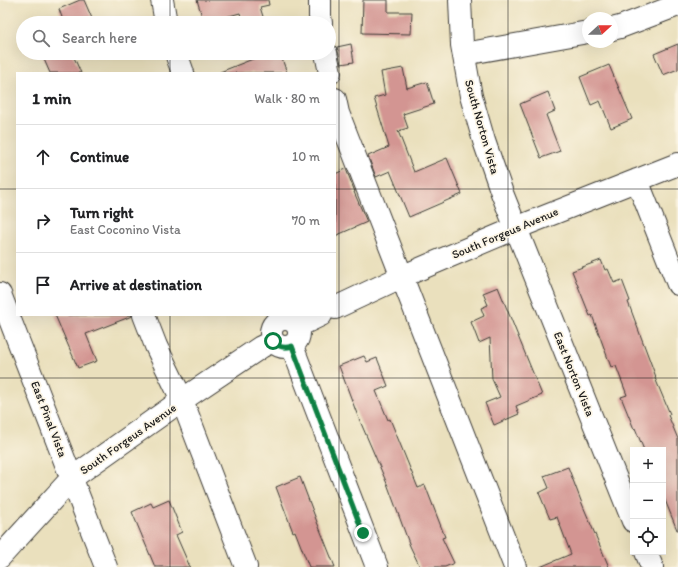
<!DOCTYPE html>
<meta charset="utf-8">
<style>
:root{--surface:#fff;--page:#f6f6f6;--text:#202124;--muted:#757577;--line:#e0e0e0}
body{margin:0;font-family:Itim,sans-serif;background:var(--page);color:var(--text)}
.controls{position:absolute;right:12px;bottom:12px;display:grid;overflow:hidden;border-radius:0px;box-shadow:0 4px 16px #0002}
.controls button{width:36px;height:36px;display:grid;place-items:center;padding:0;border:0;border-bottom:1px solid var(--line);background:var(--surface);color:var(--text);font:20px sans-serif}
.compass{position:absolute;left:582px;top:12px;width:36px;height:36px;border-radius:50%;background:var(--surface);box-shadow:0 4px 16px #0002;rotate:69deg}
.stop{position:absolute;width:12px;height:12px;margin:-9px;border:3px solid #0b8043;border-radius:50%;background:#fff}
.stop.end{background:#0b8043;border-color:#fff;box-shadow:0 1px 4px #0008}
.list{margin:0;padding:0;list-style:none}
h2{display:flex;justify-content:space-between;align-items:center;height:52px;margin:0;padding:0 16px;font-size:17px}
h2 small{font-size:13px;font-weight:400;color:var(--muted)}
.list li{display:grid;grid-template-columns:26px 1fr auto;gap:12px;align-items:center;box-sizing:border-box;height:64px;padding:0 16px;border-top:1px solid var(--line)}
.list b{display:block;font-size:15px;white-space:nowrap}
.list p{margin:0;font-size:13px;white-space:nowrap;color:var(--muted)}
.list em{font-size:13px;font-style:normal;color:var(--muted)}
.icon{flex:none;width:22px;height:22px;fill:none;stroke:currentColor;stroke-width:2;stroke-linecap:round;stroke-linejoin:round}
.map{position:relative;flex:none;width:678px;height:567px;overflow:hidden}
.search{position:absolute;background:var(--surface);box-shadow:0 4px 16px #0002;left:16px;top:16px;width:320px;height:44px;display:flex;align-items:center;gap:10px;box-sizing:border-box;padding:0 14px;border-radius:22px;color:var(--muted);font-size:15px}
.panel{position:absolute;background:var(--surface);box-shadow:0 4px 16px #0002;left:16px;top:72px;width:320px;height:244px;border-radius:0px}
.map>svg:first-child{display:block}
</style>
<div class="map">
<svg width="678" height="567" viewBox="0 0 678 567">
<rect width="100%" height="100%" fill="#fcf5e5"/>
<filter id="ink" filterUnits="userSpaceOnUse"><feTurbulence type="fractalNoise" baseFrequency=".025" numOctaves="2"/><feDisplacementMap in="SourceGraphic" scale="8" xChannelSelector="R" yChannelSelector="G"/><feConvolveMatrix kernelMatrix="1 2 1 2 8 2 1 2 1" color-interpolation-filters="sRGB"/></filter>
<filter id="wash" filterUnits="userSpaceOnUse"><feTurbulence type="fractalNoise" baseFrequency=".012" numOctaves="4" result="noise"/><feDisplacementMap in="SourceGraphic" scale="16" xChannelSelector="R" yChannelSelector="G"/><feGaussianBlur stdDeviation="0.9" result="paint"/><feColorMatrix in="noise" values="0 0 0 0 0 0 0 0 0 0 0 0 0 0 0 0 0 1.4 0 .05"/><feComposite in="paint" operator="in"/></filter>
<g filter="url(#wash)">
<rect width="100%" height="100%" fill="#eae0bd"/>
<g id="blocks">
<path fill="#d39592" d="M80,0H84L94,23H64L59,9Z
M197,0H268L269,5L260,7L265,23H243L240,13L204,23Z
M363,0H388V12H412L411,34L362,33Z
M351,44L354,62L341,64L338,51L337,47Z
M678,44V69L663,75L654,54Z
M53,53H72L81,73H50L43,57Z
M268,53H280L287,73H220V72Z
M609,65L632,119L611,128L600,101L591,105L580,77Z
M403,68L407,88L427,82L434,104L403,114L408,128L398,131L414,172L447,158L462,194L409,217L390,171L376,177L368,156L389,147L374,98L385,95L381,72Z
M548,92L555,111L546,115L560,151L541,158L520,104Z
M346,169L355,192H354L367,222L335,236V174Z
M601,260L605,270L608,269L614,283L622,280L630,301L628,302L656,377L655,378L670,414L668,415L678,439V530H677L663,495V450H644L635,428L634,429L621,397L627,395L616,366L611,367L592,315L590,316L572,271Z
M498,287L542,395L516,406L519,414L494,425L485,403L500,397L492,379L490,338L479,343L471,322L484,316L481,308L488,305L483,293Z
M55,315H131L132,316L86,334L97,361L78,368Z
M364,356L367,362L377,358L388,386L376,391L388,420L390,419L418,488L425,485L445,537L442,538L454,563L445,567H420L410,546L388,486L357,414L339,366Z
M568,467L583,506L609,567H540L571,554L557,517L550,519L539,493L549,488L544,476Z
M300,477L317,522L335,567H309L295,531L293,532L276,487Z
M169,500L182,532L176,535L190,567H155L132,512L151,503L153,507Z"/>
</g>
</g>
<g filter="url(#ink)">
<use href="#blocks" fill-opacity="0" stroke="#3b3934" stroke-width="1"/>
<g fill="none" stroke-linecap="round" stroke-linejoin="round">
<g stroke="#3b3934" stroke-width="24">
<path id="minor" d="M162,0L166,23
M320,0V16L321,23
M460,0L462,45L471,96L484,141L502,193L633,521
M612,29L620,27L678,5
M176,53L183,73
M326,53L330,73
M464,54L588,32
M335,99L338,113L515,567
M637,180L678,284
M0,294L106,567
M335,308L401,277L516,228L678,164
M144,315L156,346L182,400L246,567
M271 333a14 14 0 1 1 28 0a14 14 0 1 1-28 0Z
M298,326L321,315
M292,346L377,567
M646,552L652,567
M0,557L72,478L182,400L261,347L273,341"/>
</g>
<use href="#minor" stroke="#fff" stroke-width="22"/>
</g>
</g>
<g fill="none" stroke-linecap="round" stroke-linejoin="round" filter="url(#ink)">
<path stroke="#0b8043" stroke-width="5" d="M273,341C278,347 284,349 292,346L363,533"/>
</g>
<path fill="none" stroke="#1c1c1c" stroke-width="1" stroke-opacity="0.55" d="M170,0V23M339,0V567M508,0V567M170,53V73M0,189H17M335,189H678M170,315V567M0,378H678"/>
<g text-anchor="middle" stroke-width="3.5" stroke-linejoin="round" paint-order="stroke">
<g font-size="12" fill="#1c1c1c" stroke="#fcf5e5">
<text transform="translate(482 127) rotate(74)" y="4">South Norton Vista</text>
<text transform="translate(505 233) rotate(-23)" y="4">South Forgeus Avenue</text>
<text transform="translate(574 374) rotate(68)" y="4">East Norton Vista</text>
<text transform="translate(49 419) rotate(69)" y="4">East Pinal Vista</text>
<text transform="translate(128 439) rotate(-35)" y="4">South Forgeus Avenue</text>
</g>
</g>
</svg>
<div class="controls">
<button>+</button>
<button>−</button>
<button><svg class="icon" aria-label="locate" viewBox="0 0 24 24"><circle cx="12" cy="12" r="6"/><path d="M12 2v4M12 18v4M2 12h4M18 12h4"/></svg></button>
</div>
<svg class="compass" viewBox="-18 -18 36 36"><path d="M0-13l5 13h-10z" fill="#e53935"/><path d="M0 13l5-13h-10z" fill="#757577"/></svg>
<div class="stop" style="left:273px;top:341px"></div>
<div class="stop end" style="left:363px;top:533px"></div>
<div class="search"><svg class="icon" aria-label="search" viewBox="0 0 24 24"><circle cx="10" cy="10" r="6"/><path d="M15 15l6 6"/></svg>Search here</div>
<section class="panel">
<h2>1 min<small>Walk · 80 m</small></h2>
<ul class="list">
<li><svg class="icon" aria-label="ahead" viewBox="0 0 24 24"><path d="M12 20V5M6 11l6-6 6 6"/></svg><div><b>Continue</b></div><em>10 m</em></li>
<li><svg class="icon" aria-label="right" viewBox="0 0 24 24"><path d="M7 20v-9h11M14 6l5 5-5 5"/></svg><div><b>Turn right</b><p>East Coconino Vista</p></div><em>70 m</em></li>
<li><svg class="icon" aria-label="arrive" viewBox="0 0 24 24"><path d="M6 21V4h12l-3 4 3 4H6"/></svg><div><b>Arrive at destination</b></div></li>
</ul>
</section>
</div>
